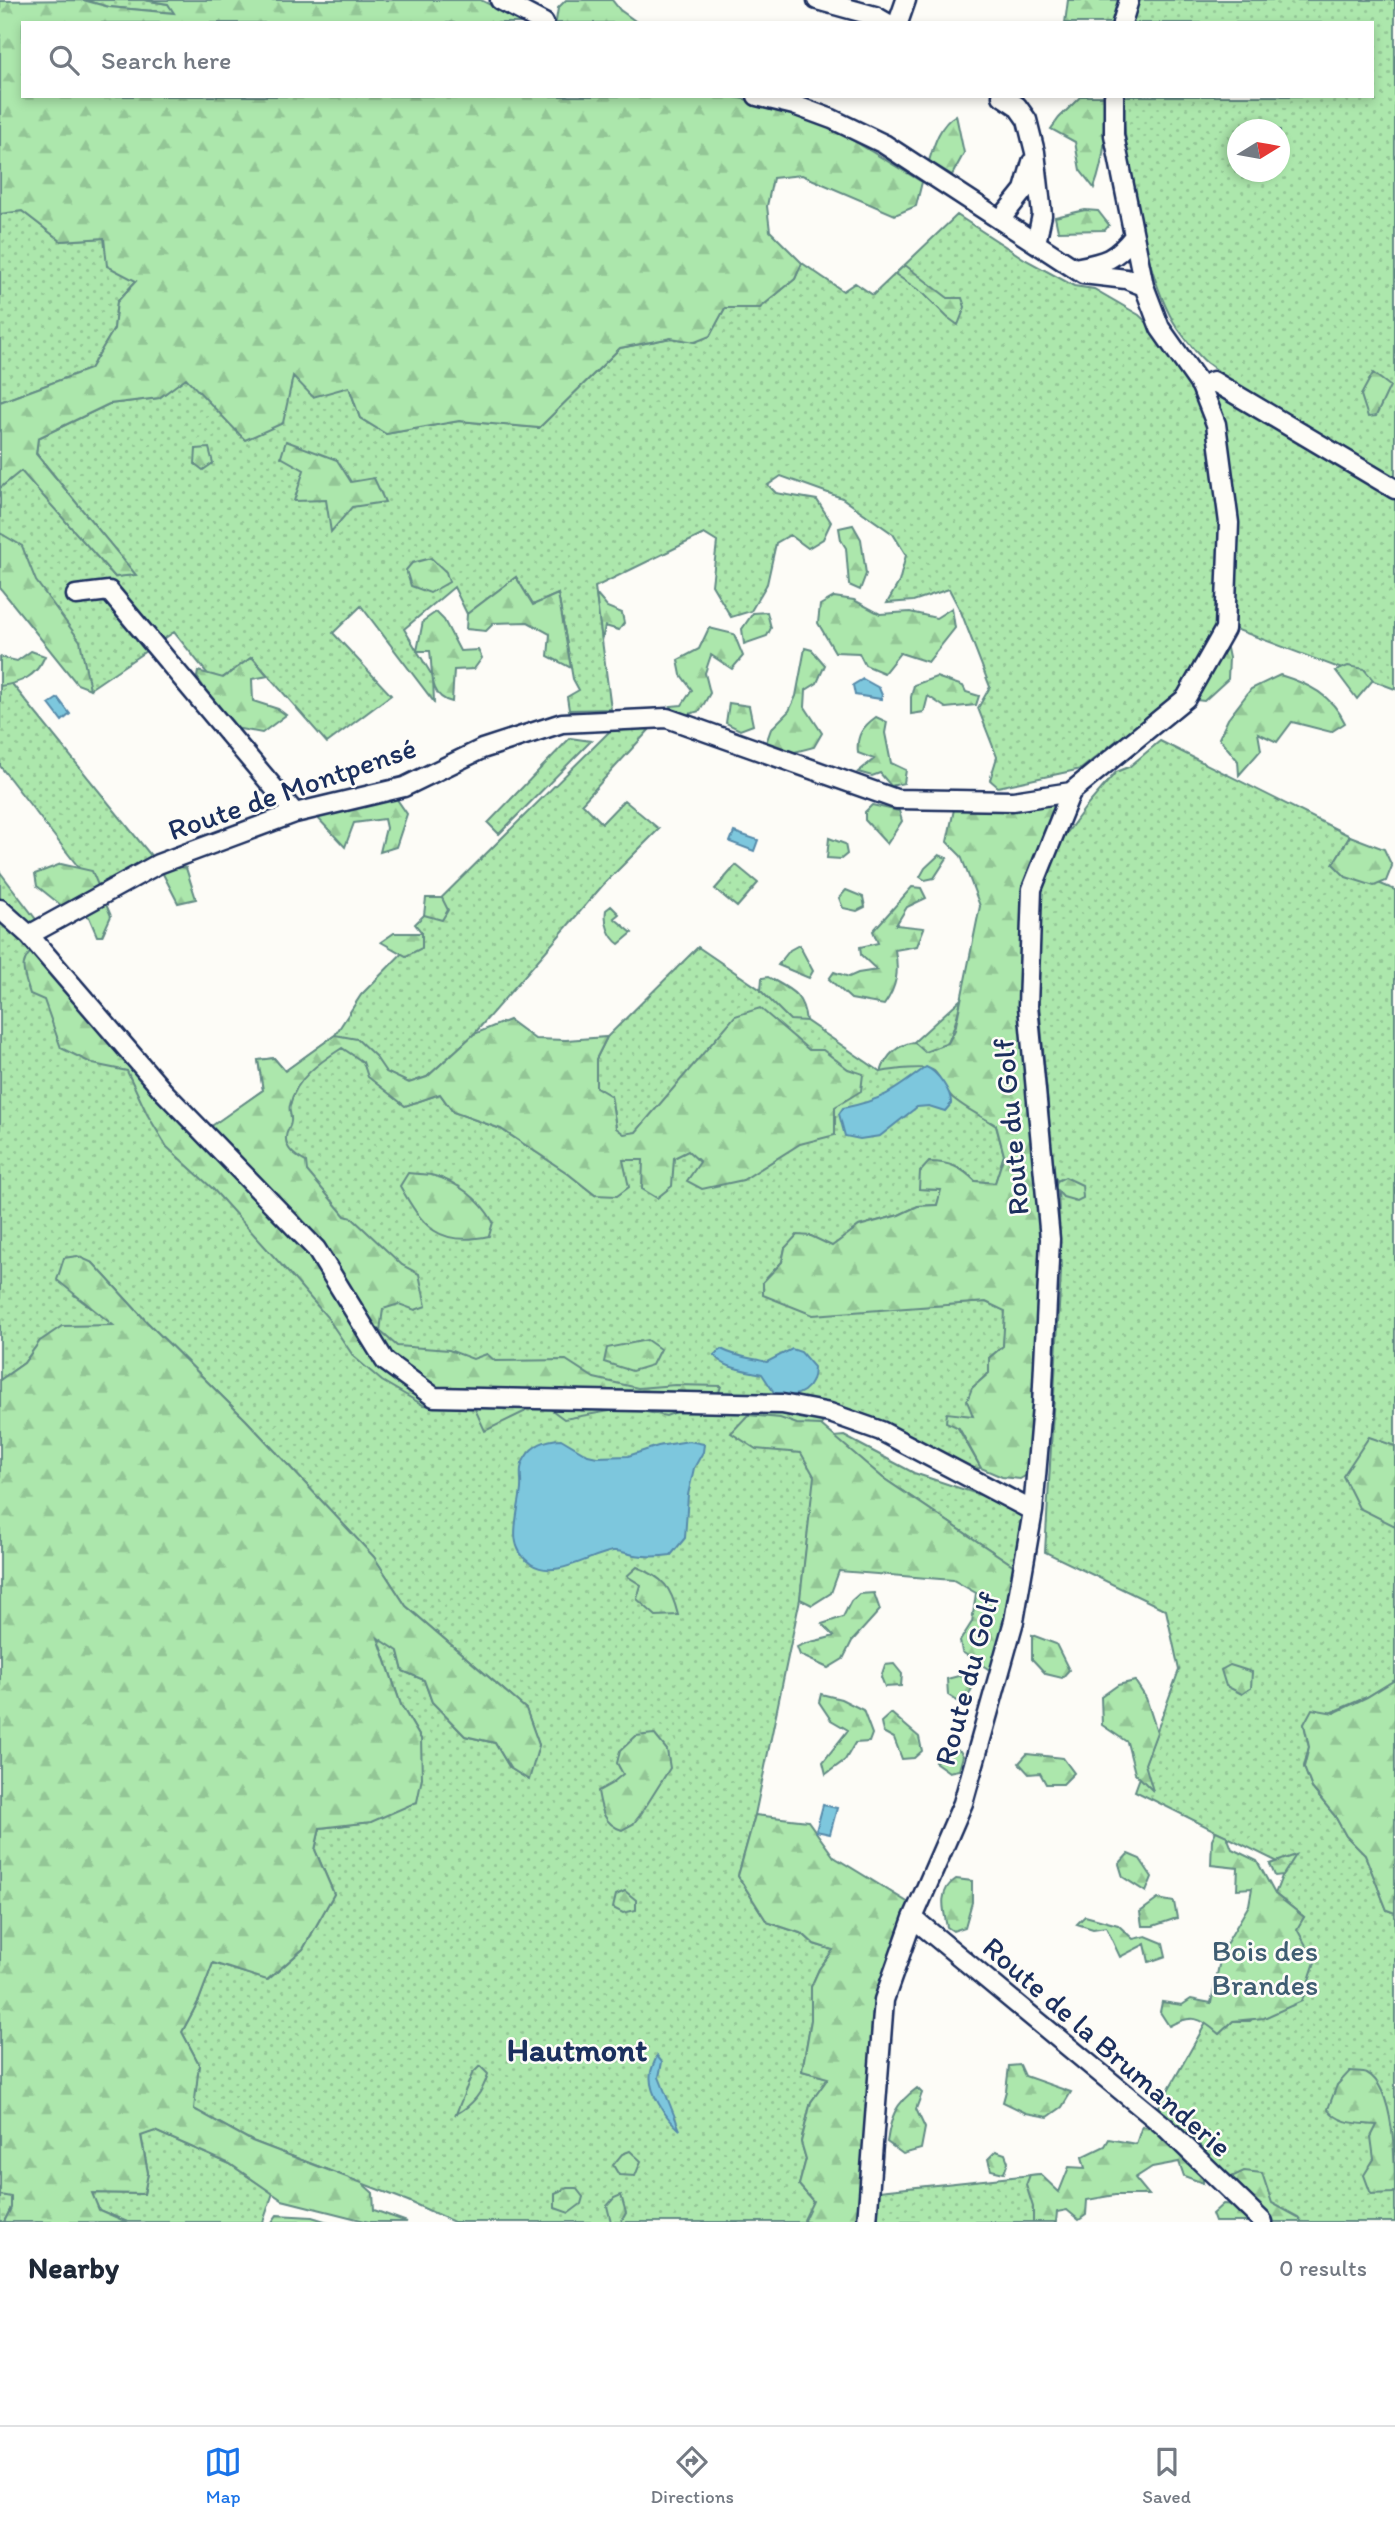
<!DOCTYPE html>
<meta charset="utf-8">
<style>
:root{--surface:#fff;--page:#f2f2f3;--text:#1f2937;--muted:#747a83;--line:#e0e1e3;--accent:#1a73e8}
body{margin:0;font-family:Itim,sans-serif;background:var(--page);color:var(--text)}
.compass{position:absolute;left:1227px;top:119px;width:63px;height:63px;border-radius:50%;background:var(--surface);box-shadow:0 4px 10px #0003;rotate:79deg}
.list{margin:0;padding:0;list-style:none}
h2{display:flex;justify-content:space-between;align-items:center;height:91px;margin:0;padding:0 28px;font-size:30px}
h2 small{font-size:23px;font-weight:400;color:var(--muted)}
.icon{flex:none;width:38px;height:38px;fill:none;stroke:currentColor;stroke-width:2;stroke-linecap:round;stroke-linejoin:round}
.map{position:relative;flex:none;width:1395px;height:2222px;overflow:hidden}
.search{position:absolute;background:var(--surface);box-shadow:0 4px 10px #0003;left:21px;right:21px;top:21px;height:77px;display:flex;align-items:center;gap:18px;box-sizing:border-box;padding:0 24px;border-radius:0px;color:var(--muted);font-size:26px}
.sheet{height:203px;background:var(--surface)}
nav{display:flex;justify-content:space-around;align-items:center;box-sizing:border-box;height:98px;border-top:2px solid var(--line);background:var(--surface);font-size:19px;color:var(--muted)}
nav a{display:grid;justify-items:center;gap:4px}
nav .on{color:var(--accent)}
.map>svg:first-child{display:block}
</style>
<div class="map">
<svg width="1395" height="2222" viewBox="0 0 1395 2222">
<defs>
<pattern id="green-dots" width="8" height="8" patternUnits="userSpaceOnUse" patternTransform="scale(1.75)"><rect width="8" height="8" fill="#ace7ac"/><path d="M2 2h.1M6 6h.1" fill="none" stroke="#93c696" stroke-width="1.8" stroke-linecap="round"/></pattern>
<pattern id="forest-firs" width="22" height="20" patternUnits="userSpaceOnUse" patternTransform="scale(1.75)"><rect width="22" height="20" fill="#ace7ac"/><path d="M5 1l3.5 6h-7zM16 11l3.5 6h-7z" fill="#93c696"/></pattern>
</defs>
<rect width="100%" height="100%" fill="#fdfcf7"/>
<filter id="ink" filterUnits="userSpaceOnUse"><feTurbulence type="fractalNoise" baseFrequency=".0143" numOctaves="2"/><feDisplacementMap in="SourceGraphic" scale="14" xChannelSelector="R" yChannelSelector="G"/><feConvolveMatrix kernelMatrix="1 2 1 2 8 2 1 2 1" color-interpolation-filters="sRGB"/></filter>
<g filter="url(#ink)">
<path fill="url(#green-dots)" stroke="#648b85" stroke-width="2" fill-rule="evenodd" d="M83,0H144L168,4L175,13L109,7Z
M1137,0H1395V689L1222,624L1179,698L1116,741L1081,769L998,787L990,780L997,757L978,708L990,687L961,612L949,589L913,601L887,603L899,582L906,555L893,534L842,498L781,476L768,485L776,493L817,500L831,522L823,539L808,548L790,535L776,543L767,584L751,611L731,617L712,585L717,542L704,534L595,587L611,709L569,710L567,697L579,690L573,679L558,594L533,605L516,577L467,614L454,587L404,629L433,677L434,702L361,606L333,633L391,695L327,743L252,657L215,683L174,632L90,689L0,577V488L21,470L115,577L135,575L36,453L38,438L109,404L159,398L186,377L293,375L349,387L360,418L386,434L459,421L539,428L620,348L671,338L695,342L709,336L725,308H760L795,279L802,263L843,291L855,283L873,295L957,215L1026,260L1074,286L1094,289L1139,315L1224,395L1227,379C1221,372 1214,368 1207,363C1198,356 1179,331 1173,321C1145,272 1123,153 1123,96H1372V23H1131ZM1238,130H1280V172H1238Z
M22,211L61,241L104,238L136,281L117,302L114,329L90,369L0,402V214Z
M0,669L153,858L97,891L0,766Z
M617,724L651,728L582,803L602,823L624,800L659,829L603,885L474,1034L427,1077L409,1083L363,1062L369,1077L405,1106L440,1094L453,1112L501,1129L566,1172L595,1195L616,1128L611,1096L596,1088V1059L607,1037L698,947L881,1072L961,999C952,1045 941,1063 906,1095L952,1097L996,1126L1004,1155L995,1183L975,1181L962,1169L919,1189L942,1190L937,1205L918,1206L899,1215L859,1226L832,1247L811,1236L785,1248L782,1262L763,1282L813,1314L986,1302L1006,1311L1003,1346L989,1358V1373L972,1388L973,1417L947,1414L958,1428L981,1468L973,1469L855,1413H830L821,1425L800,1599L755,1815L738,1876L767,1922L803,1934L814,1944L834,1950L819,1969L811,1987V2020L802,2071L829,2078L811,2102L801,2142L806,2159L799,2185L813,2201L805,2222H454L408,2201L252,2141L193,2109L199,2064L182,2032L199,2000L213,1963L268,1980L303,1949L334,1894L315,1850L320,1828L371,1822L421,1739L401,1705L378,1637L398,1651L403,1671L424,1680L432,1702L465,1736L495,1743L510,1768L528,1779L539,1745L526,1709L406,1606L374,1557L246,1420L147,1322L93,1263L74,1295L114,1325L40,1341L24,1363L0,1380V909L204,1132L263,1090L258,1060L274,1058L285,1071L335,1035L361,995L422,933L415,924Z
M570,738L591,741L499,834L488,823Z
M1160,741L1350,836L1333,864L1395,890V1680L1367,1697L1304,1724L1309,1747L1304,1767L1312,1788L1335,1816L1346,1836L1365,1855L1387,1910L1395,1913V2222H1273L1158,2108L1206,2023L1219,2034L1233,2021H1250L1315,1962L1296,1929L1304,1917L1275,1894L1286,1866L1135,1791L1179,1670L1166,1610L1045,1552L1061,1272L1058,1188L1065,1189L1054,1177L1037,979L1042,886L1061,841L1085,808L1116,772L1129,767Z
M736,865L758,883L737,907L715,889Z
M0,872L41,926L33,927L0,902Z
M844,1436L914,1473L1017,1507L1024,1522L1017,1568L883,1478L834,1437Z
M155,2131L230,2164L273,2193L263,2222H127L99,2210L91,2193L144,2194L148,2173L141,2135Z
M1040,2174L1046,2222H868L870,2192Z
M0,2195L11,2196V2208L4,2222H0Z"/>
<path fill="url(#forest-firs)" stroke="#648b85" stroke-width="2" d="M83,0L109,7L174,13L168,4L144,0H481L526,23H23V96H729L759,102L834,129L922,182L916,206L895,215L802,175L773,178L767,206L770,231L802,263L795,279L760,308H725L710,336L695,342L671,338L620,348L539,428L459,421L386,434L360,418L349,387L313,397L293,376L283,423L245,440L186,378L159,398L109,404L38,438L36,454L136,575L115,577L21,471L0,488V402L90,369L114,329L117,302L136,281L107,266L104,238L61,241L22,211L0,214V1Z
M566,0H612L620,10L638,23H552L556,21L558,8Z
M1068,0H1124L1117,23H1065Z
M1081,96H1104C1109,124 1104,161 1094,188L1080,170L1075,142L1051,129L1059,118Z
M956,115L964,153L952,175L929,161C934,144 940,124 956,115Z
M1085,210L1098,211L1109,225L1105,230L1058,231L1055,217Z
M905,265L948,298H962L965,307L958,325L947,317L924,294L895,274Z
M1373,373L1390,386L1376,416L1368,417L1361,395Z
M286,441L337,460L351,482L374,478L385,502L352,507L331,532L326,500L294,501L304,470L281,457Z
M209,448L213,463L203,470L195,464L196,449Z
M853,525L861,539L866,574L860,590L849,585L846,548L841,540L839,528Z
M0,533L22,546L36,581L80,641L90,689L77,684L0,588Z
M431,558L446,572L449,582L430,593L411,586L406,570L412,563Z
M516,577L533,605L558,594L571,668L548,656L550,634L528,622L494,623L486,631L466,629L467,614Z
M596,594L607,607L622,613L624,623L619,630L605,626L602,641Z
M834,597L854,600L880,614L910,612L936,618L952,608L955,628L928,662L900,653L884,673L865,665L859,653L835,652L818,623L820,605Z
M436,612L444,620L460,651L478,650L482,658L474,669L454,670L452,702C428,697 433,671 430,651H417L423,621Z
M767,612L771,628L767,636L744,644L742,629L753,613Z
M1222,624L1229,658L1228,679L1204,701L1179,698Z
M709,628L734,634L743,656L732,669L711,655L705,673L710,693L700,711L677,717L670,706L682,705L692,690L681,675L678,660L699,649Z
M805,648L812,650L825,665L817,683L806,690L805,707L822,733L814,747L787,754L765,746L771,729L789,711L796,696Z
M31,651L45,656C36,677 21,683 0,686V657L17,661Z
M252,657L268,676L252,679L253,701L278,709L286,715L262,733L229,727L197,677L198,671L223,678Z
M1348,666L1364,669L1373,680L1357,699L1336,671Z
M1280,675C1309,684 1332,695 1345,723L1331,732L1292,722L1277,742L1258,733L1261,750L1239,775L1238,761L1219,738L1228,719L1251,689Z
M936,677L963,686L966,692L979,696L976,705L946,708L928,696L924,712L911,714V697L914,685Z
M729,703L749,706L753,725L740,730L726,723Z
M876,717L887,722L885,733L891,763L906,770L904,783L891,786L880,773L872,776L858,772L874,759L858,753C856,736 862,727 876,717Z
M1071,792L1032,889L1028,1006L1045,1191L1030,1473L1020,1479L1002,1477L981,1468L959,1428L946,1422L947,1413L973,1416L967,1401L972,1388L989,1373V1358L1003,1346L1005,1311L986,1302L813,1315L763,1295V1282L782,1262L785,1248L797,1235L811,1236L832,1246L859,1226L899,1215L918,1206L937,1205L941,1190L919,1189L920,1172L929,1162C949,1162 961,1167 975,1181L995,1183L1004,1155L996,1125C982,1117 966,1109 953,1098C945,1091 942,1079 934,1071C928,1065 891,1070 881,1072C886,1056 897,1045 914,1042L925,1052L948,1043L955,1030L980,906L961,856L947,842L956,800Z
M394,795L407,814L396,847L380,852L386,828L384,819L354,823L345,847L315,815Z
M872,805L899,811L902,821L887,844L865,820V812Z
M1350,836L1384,849L1392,866L1386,881L1374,886L1346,877L1333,864Z
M829,838L845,844L847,854L841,859L827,858Z
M939,855L947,858L934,878L925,880L920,877L925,868Z
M61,864L92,871L111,916L102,936H97L89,917L62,906L37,886L35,874Z
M175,866L186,868L196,899L178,903L162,872Z
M912,887L921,888L926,898L907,907L896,925L924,928L917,946L895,950C899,971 897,987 884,1005L851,999L829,979L834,972L849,977L858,973L877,970L861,955L860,947L878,943L873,931Z
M846,890L863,897L865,907L857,911L843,908L839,898Z
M426,898H442L448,910L442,920L424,915Z
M611,906L619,914L614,918L632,933L619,944C609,937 604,923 606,910Z
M394,933H422V948L406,956L381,942Z
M38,945L203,1132L263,1090L258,1060L274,1058L285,1071L335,1035L357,1039L375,1056L386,1072L409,1083L427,1077L474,1034L509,1020L535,1039L566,1040L607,1037L596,1059V1087L611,1096L616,1128L624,1134L636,1132L735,1016L760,1008L809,1050H823L848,1069L863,1074L861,1091L835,1107V1135L800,1144L743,1180L702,1189L687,1181L700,1162L688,1151L674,1158L672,1186L657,1198L642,1189L643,1160H623L629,1187L617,1196L595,1195L566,1172L501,1129L453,1112L440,1094L405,1106L368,1077L363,1062L342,1048C320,1062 296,1078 290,1105C288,1110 292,1116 291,1121C291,1127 286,1131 286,1137C285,1149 296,1157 306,1162L307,1171L345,1216L352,1218L402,1265L419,1274L426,1306L415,1310L399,1304L383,1309L380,1331L397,1346L449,1350L473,1359L487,1354L495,1361L566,1360L594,1378L638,1388L675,1385L721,1386L718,1396L666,1416L627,1408L564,1419L545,1405L527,1404L524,1412L485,1431L475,1409L423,1405L382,1381L354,1357L327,1317L294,1279L213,1189L167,1147L147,1114L127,1071L93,1064L61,1048L44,1000L30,994C23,971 17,962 38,945Z
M799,945L813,971L809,978L778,965L790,950Z
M768,977C791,990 803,993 806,1021L790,1020L761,991L762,978Z
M408,1173C416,1174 424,1174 431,1175C457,1181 481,1200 493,1222L489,1236C438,1247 423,1227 400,1186Z
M1065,1177L1082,1185L1083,1198L1077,1201L1063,1197L1055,1188L1057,1181Z
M77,1256L93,1263L147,1322L246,1420L374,1557L406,1606L526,1709L539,1745L529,1780L510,1768L495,1743L465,1736L432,1702L424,1680L403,1671L398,1651L378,1638L401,1705L421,1739L422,1778L417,1802L371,1822L320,1828L315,1850L334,1894L303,1949L267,1980L213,1963L199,2000L182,2032L199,2064L194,2109L252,2141L362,2183L373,2193L374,2210L407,2222H369L282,2200L230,2164L155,2131L141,2136L148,2173L144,2194L92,2193L99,2210L127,2222H4L11,2208V2197L0,2195V1380L24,1363L40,1341L62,1326L113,1325L57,1280L64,1258Z
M647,1340L660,1349L652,1365L632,1371L604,1362L607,1348Z
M748,1415L780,1418L797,1424L821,1425L883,1478L1023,1572L999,1676L962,1652L960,1641L972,1622L976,1593L953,1580L839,1571L831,1593L812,1605L800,1599L814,1476L801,1453L756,1449L731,1433Z
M1369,1437L1395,1446V1526L1359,1508L1343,1476Z
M637,1567C664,1578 671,1587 678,1615L656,1616L637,1599L641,1585L627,1576Z
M874,1593L880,1610L852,1641L843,1659L828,1668L800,1655L797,1647C809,1640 821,1641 834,1636L822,1624L843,1617L851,1601L859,1594Z
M1032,1635L1056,1644L1069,1670L1062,1678L1046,1674L1032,1659Z
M894,1664L902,1674L901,1686L885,1687L881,1677L885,1665Z
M1230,1665L1252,1672L1251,1688L1242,1694L1226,1686L1221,1670Z
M962,1675L973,1686L968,1697L959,1702L948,1695L947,1679Z
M1395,1680V1913L1387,1910L1365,1855L1346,1836L1335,1816L1312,1788L1304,1767L1309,1747L1304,1724L1312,1709L1334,1713L1367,1697Z
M1135,1681L1146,1698L1157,1732L1145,1764L1153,1791L1135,1773L1127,1742L1102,1725L1101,1697L1118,1685Z
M821,1694L841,1699L863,1710L872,1734L869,1742L855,1743L845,1760L826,1774L823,1762L848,1730L831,1720L819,1702Z
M891,1713L919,1737L922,1751L914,1758L902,1759L894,1738L883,1732L881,1722Z
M654,1734L667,1750L670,1768L641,1814L633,1824L622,1830C603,1824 601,1808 598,1791L611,1784L623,1774L617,1763L620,1751L636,1736Z
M947,1749L960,1751L963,1756L959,1770L949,1772L935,1762Z
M1027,1754L1063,1758L1074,1773L1063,1784H1046L1040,1773L1029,1774L1019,1763Z
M755,1815L808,1821L834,1857L917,1908L884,2000L867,2222H805L804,2220L813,2201L799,2185L806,2159L801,2142L811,2102L828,2078L802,2071L811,2020V1987L819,1969L833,1950L814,1944L803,1934L767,1922L738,1876Z
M1216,1831L1227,1836L1232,1849L1257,1861L1275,1894L1304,1917L1297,1929L1315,1962L1302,2001L1264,2018L1233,2021L1219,2034C1200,2017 1192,2014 1169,2026L1160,2012L1162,2002L1182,2005L1191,1999L1211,2003L1222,1951L1249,1905L1252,1888L1237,1889L1238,1868L1211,1865L1212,1839Z
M1128,1854L1140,1859L1152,1877L1146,1892L1123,1877L1119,1864Z
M1296,1855L1283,1875L1275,1876L1270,1864Z
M956,1879L972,1881V1902L965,1927L953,1931L947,1927C943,1909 938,1890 956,1879Z
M625,1891L636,1900V1910L623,1913L613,1908L616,1895Z
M1158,1899L1174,1902L1177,1918L1153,1926H1142L1140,1912Z
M1085,1916L1118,1925L1133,1939L1146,1936L1163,1943L1166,1956L1149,1962L1145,1944L1120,1957L1106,1927L1093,1929L1077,1924Z
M1020,2065L1025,2076L1071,2092L1062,2107L1048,2117L1026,2113L1003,2102L1006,2091L1009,2066Z
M480,2066L488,2074C483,2091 472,2106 456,2114L472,2074Z
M1350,2071C1355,2072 1363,2071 1367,2073C1395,2088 1395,2163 1395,2191L1393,2193L1371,2194L1364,2175L1374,2159L1371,2137L1377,2125C1358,2123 1340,2125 1328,2109L1337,2085Z
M917,2088L922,2093L916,2109L925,2128L921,2149L903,2154L887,2142C891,2116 895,2104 917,2088Z
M1142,2126L1160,2131L1203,2170V2183L1184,2176L1179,2162L1152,2167L1135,2178L1149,2195H1115L1087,2200L1086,2215L1079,2220L1067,2210L1057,2212L1056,2222H1033V2207L1026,2185L1030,2175L1040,2174L1059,2192L1069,2167L1085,2168L1082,2157L1105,2146L1109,2139L1136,2144Z
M630,2151L641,2161L635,2176L619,2175L613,2165L622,2154Z
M996,2151L1005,2154L1008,2162L1004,2173L991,2170L988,2159Z
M1244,2171L1262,2173L1272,2203L1298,2217L1302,2222H1274L1227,2179Z
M567,2188H576L583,2197L581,2204L569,2213L555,2208V2193Z
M621,2195L626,2213L621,2222H611L607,2206L614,2198Z
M1223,2204L1235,2205L1255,2222H1215L1212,2214Z
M277,2215L312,2217L328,2222H272Z"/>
<path fill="#7dc7dd" stroke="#568aaa" stroke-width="2" d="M863,679L879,688L882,695L881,699L855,695L853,685Z
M58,698L70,714L62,721L49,704Z
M734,832L758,840L754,851L730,842Z
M926,1067C937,1071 952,1092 951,1104L945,1111L929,1106L917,1107L880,1136L860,1139L845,1136L839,1114L843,1108C883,1100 894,1091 926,1067Z
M721,1349C736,1357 751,1358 767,1362L792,1349L801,1352L814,1367C814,1391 799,1397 777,1397L762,1374C746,1370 724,1369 714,1355Z
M561,1439L588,1455L597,1457L628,1456L658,1446L689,1441L704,1444L703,1452L694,1468L688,1495L685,1538L671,1555C658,1557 647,1557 634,1555C627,1554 620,1550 613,1551C589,1555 555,1580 531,1564C504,1546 519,1514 521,1489C522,1478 518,1468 525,1458C533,1444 546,1440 561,1439Z
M823,1805L837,1808L830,1834L816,1831Z
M657,2056L662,2062L659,2077L680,2130C666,2118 647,2091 651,2072C652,2067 655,2061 657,2056Z"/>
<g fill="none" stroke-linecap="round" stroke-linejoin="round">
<g stroke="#1b2f5e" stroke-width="23">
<path id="minor" d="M500,0L544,23
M817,0L875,16L887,23
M898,23L906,0
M1122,23L1129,0
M757,96L794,105L832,119L884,144L1083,274L1126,279L1144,286
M1002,96L1017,106L1027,120L1035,152L1042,215L1036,243
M1000,220L1024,190L1032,162
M1075,268C1105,262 1114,261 1134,236
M1201,386L1213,381L1395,489
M76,595L109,591L295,813
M0,909L29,935L164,1092L316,1249L385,1361L434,1397L782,1404L830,1413L881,1431L1033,1511
M29,935L158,864L295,813L404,787L482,749L562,723L667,718L896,799L1013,801L1071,792
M913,1918L1164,2126L1263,2222
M867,2222L884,2000L913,1918L963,1803L1014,1621L1033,1511L1042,1406L1050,1239L1028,1006L1032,889L1071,792L1186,698L1225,629L1229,523L1216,424L1201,386L1160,328L1144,286L1114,135V96"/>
</g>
<use href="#minor" stroke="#fdfcf7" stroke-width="18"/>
</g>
</g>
<g text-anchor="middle" stroke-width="5" stroke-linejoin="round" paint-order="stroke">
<g font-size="30" fill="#1b2f5e" stroke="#fdfcf7">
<text transform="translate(292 789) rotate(-19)" y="10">Route de Montpensé</text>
<text transform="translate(1011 1127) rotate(-95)" y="10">Route du Golf</text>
<text transform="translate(967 1679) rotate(-75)" y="10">Route du Golf</text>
<text transform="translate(1107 2047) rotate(41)" y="10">Route de la Brumanderie</text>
</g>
<g font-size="30" fill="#3f5d72" stroke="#fdfcf7">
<text x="1265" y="1961">Bois des<tspan x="1265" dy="34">Brandes</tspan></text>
</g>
<g font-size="32" font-weight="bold" fill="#1b2f5e" stroke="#fdfcf7">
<text x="577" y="2061">Hautmont</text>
</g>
</g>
</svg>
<svg class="compass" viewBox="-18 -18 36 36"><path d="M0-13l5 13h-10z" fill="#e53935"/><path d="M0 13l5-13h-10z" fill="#747a83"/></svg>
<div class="search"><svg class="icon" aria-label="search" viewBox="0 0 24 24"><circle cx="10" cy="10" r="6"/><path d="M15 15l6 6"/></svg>Search here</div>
</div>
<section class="sheet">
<h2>Nearby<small>0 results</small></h2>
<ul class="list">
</ul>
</section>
<nav>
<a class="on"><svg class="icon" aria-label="map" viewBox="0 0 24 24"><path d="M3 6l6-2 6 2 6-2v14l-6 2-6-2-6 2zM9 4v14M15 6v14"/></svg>Map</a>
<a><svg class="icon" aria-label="directions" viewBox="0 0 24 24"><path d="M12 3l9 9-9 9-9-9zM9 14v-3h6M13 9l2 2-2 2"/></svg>Directions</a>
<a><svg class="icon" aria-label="saved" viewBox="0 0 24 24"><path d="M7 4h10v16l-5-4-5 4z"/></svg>Saved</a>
</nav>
